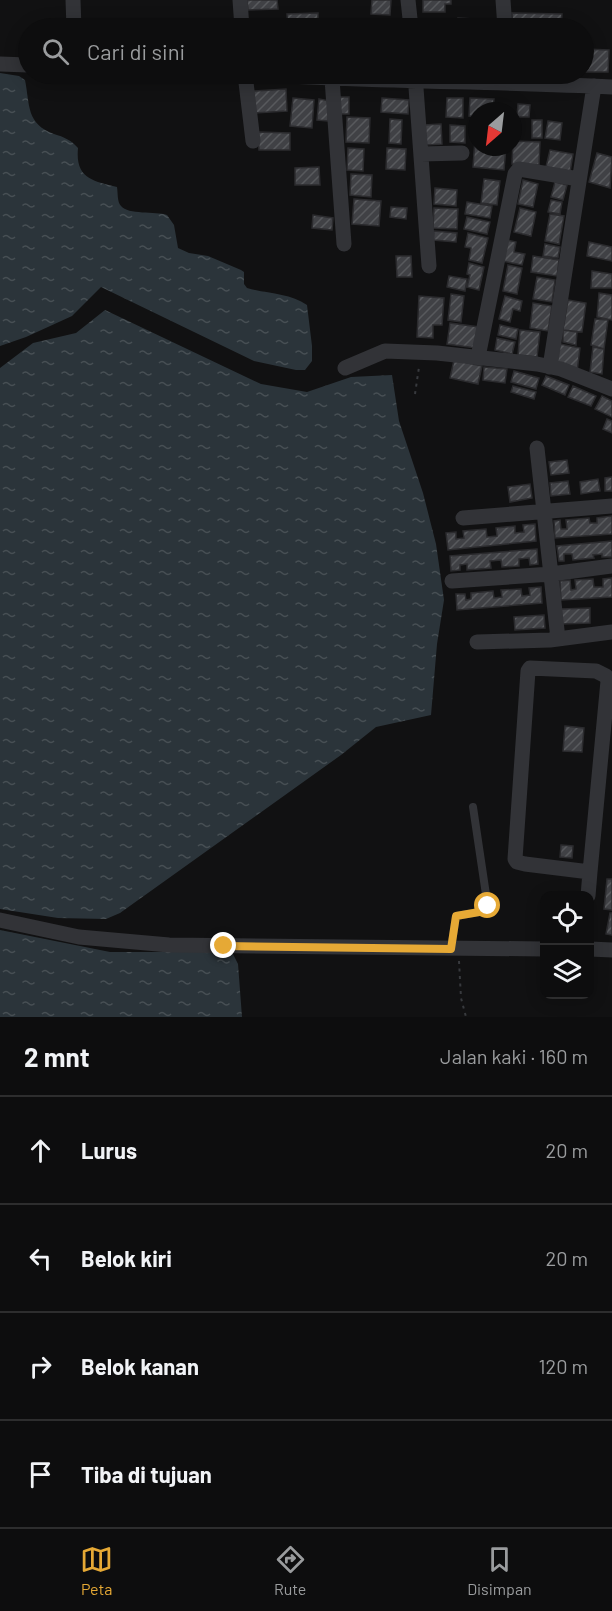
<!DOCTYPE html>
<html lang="id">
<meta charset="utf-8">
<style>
:root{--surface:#0d0d0e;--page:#161617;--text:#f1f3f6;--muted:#9a9c9e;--line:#2d2d2e;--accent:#e6a935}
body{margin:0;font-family:Barlow,sans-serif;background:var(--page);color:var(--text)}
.controls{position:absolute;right:18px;bottom:18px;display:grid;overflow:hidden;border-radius:12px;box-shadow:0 3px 15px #0003}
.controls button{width:54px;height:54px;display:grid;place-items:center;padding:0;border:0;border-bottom:2px solid var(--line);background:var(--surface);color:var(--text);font:30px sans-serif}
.compass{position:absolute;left:468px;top:102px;width:54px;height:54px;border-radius:50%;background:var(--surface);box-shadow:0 3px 15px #0003;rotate:208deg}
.stop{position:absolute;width:18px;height:18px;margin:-14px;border:4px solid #e6a935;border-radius:50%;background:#fff}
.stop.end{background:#e6a935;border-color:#fff;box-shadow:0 2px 6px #0008}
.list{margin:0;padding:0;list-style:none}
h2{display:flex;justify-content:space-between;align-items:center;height:78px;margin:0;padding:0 24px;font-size:26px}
h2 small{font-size:20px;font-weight:400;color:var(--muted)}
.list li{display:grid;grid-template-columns:39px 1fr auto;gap:18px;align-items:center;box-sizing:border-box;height:108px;padding:0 24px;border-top:2px solid var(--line)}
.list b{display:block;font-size:22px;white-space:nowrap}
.list em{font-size:20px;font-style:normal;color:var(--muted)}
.icon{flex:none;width:33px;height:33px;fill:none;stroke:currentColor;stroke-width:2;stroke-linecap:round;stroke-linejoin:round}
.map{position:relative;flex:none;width:612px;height:1017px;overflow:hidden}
.search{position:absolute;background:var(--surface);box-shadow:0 3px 15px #0003;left:18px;right:18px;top:18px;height:66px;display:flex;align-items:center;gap:15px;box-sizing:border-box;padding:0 21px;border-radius:33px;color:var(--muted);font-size:22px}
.sheet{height:510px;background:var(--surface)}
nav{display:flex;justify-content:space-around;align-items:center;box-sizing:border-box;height:84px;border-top:2px solid var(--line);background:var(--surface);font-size:16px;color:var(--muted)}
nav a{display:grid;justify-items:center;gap:3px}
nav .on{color:var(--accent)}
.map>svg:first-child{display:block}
</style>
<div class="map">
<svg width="612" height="1017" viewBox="0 0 612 1017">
<defs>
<pattern id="water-ripples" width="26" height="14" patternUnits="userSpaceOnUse" patternTransform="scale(1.5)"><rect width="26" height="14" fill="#2b343a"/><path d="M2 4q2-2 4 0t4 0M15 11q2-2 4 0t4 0" fill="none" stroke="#474f54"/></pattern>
<pattern id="building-hatch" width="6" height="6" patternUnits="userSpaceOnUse" patternTransform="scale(1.5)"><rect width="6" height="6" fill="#404145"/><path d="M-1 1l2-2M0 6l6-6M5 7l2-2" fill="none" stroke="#585a5d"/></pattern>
</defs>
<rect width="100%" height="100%" fill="#111112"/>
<path fill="url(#water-ripples)" d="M0,73L19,76L25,80C30,105 26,124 54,134C64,137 71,140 78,148C75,179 93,181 117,187C118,193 117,202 121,206C128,215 155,211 167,215L174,225L178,248L189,253L208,256L241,270L244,272V284L247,288C267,294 290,293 307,305L312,346V361L305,370H296L254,361L101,287L72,316L26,337L0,346Z
M105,310L261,384L307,392L351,377L392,375L399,421L423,493L436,544L444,600L437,644L431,715L376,727L341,755L120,913L106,919L58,918L0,909V368L33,343L76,333Z
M0,930L110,952H232L238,964L242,1017H0Z"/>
<path fill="url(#building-hatch)" stroke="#2b2b2e" stroke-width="1.5" d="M247,0H277L278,9L248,10Z
M372,0H391L390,15L371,14Z
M423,0H451V4H445V12H423Z
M318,13V28H288L287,14Z
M512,13L562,14L561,28H513Z
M458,18L489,20L488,28H458Z
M584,49L609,50L608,72H584Z
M286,89L287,111L253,113L252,91Z
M336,97H349V114H336Z
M293,98L314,100L312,128L290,126Z
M382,98L409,100L408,114L381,112Z
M447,98H463V118L446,117Z
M470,98L494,99L493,111H477V117L469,116Z
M319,99L330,101L328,121L317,120Z
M518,104L530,105L529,117H517Z
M347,117L370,118L369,143L346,142Z
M390,119L402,120L401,144L389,143Z
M532,120H542V138H532Z
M548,121L562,123L560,140L545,138Z
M441,124L442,144L425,145L424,125Z
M450,125L465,126V143L450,142Z
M258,132L290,133V150H259Z
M475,139H477V147H506L504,170L473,167Z
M513,141L540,142L539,165L512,164Z
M348,148L364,149L363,171L347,170Z
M387,148L406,149L405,170L386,169Z
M550,150L573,154L570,172L546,167Z
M597,153L612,157L610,188L589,182Z
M319,167L320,185H295V168Z
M351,174L372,175L371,197L350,195Z
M484,179L500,181L497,205L481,203Z
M523,180L538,184L533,207L518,204Z
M555,182L567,185L563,200L551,197Z
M435,188L457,190L456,206L434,204Z
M354,199L381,201L379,226L352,224Z
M551,200L562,202L560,214L548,212Z
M467,202L492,206L490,218L465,214Z
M391,207L407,208L406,219L390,217Z
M434,208L458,209L457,229L433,228Z
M520,208L536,212L531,236L514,232Z
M550,214L564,216L559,244L545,241Z
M313,215L333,218L332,230L312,228Z
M467,217L490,222L487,234L464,229Z
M434,231L457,233L456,242L433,240Z
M468,233L488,238L482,263L469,260L471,248L465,247Z
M507,240L516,242L514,252L525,254L522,265L502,261Z
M589,242L612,247V261L587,256Z
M545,244L560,247L558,258L543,256Z
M396,256H411L412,277H397Z
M533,256L559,260L557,276L531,272Z
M469,263L484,267L479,290L467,287L470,275L467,274Z
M508,265L522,268L517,294L503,291Z
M592,271L612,274V288H591Z
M449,276L467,279L465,291L447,287Z
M537,277L555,280L552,302L533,299Z
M599,293L612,295V320L597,317Z
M451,294L464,296L461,322L448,320Z
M419,296L444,298L442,325H433V338L417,337Z
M505,296L522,301L520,311L513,309L510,322L499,319Z
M568,300L586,303L582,332L563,330Z
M533,303L552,306L548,331L530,328Z
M595,319L608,320L604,349L591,345Z
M450,323L479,327L476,348L447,344Z
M500,325L518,329L516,339L498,335Z
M520,330L540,332L537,357L518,355Z
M563,330L577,332L576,345L563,342Z
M497,338L515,342L512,354L495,350Z
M560,344L580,348L577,372L556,362Z
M593,347L604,349L602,374L590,372Z
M454,360L482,366L478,384L450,378Z
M484,367L507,369L505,383L483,380Z
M514,371L539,378L536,389L511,382Z
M546,376L569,385L565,395L542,385Z
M513,386L536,392L534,399L511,392Z
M573,386L596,396L591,406L568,397Z
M602,396L612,401V417L595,409Z
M607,419L612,421V433L603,429Z
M567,460L569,473L551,475L549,462Z
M612,477V491H605V478Z
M598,479L600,491L581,494L580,482Z
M568,481L570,494L551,496L550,483Z
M530,484L532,498L510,502L508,487Z
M612,516V534L555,538L554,521L560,520L561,529H567L566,520L589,518L590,523H597V518Z
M535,524L536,541L448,550L446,533L456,532V539L464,538L463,531L486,529L487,537L497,536L496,528L515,526V533L524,532L523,525Z
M612,541V557H602V554L593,555L594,558L573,560L572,554H564V561H559L557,546Z
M537,549L538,564L530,565L529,558L519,559V566L502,567L501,560L490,561L491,568L467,570V564L460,565V570L451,571L450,556Z
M612,578V597L561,600L560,581L570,580L571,590L576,589L575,580L593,579L594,587H603V579Z
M541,587L542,603L457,610L456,594H465L466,600L471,599V593L493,591L494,598L502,597L501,590L521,589L522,596L530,595L529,588Z
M590,608V623L562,624L561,609Z
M544,615L545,628L515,630L514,617Z
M565,726L584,728L582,752L563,751Z
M561,845L573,846L572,858L560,857Z
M607,879H612V910L604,909Z
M610,913H612V935L606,934Z"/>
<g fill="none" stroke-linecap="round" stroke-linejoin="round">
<path stroke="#383a3e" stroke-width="2" stroke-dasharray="3 4.5" stroke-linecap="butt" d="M415,394L419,367
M459,961L461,998L466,1017"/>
<path stroke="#323337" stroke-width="8" d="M451,949L456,916L485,911L488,908L473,807"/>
<path stroke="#323337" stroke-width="15" d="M73,0L74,28
M240,0L242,28
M408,0L411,28
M503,0L505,28
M0,64L28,65
M245,74L253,141
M256,74C375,82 493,81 612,87
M415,74L429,266
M332,79L344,244
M421,154L462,153
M478,357L515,174L519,169L579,179
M550,367L594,86
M345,368L385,351L437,353L537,364L561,369L612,389
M537,448L558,639
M463,518L612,506
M452,581L551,574L612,566
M477,642L550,640L612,632
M530,668L596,671L606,676L608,681L590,872L525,864L517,862L515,859L528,671Z
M588,896L590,872
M0,920L79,937L169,945L544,949
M590,949L612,950"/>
</g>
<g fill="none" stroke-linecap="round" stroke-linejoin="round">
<path stroke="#e6a935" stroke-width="8" d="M224,946L451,949L456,916L485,911L488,906"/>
</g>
</svg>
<div class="controls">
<button><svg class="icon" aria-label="locate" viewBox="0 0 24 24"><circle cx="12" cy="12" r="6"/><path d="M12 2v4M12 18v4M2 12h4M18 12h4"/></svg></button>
<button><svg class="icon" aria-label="layers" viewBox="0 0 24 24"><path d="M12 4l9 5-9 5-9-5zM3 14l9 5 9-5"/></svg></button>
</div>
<svg class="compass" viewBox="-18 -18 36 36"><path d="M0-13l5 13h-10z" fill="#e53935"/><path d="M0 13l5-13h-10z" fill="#9a9c9e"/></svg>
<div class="stop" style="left:488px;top:906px"></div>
<div class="stop end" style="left:224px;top:946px"></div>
<div class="search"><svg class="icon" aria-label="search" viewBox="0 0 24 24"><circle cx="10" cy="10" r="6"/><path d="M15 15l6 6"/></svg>Cari di sini</div>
</div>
<section class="sheet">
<h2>2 mnt<small>Jalan kaki · 160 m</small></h2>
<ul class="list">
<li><svg class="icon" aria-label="ahead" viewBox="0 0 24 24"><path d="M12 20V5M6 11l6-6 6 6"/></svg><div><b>Lurus</b></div><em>20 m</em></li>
<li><svg class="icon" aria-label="left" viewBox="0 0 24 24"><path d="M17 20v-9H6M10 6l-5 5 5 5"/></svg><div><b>Belok kiri</b></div><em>20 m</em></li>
<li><svg class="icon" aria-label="right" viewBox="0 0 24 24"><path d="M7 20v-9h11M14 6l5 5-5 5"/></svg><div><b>Belok kanan</b></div><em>120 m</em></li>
<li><svg class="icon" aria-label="arrive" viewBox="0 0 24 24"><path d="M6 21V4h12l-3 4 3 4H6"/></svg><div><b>Tiba di tujuan</b></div></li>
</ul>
</section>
<nav>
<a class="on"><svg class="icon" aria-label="map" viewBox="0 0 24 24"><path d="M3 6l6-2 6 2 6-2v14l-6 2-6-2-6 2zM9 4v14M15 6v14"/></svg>Peta</a>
<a><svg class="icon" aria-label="directions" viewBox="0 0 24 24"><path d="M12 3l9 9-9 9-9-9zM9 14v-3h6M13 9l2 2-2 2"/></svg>Rute</a>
<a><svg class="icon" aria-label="saved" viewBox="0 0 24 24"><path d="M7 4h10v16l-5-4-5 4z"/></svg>Disimpan</a>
</nav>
